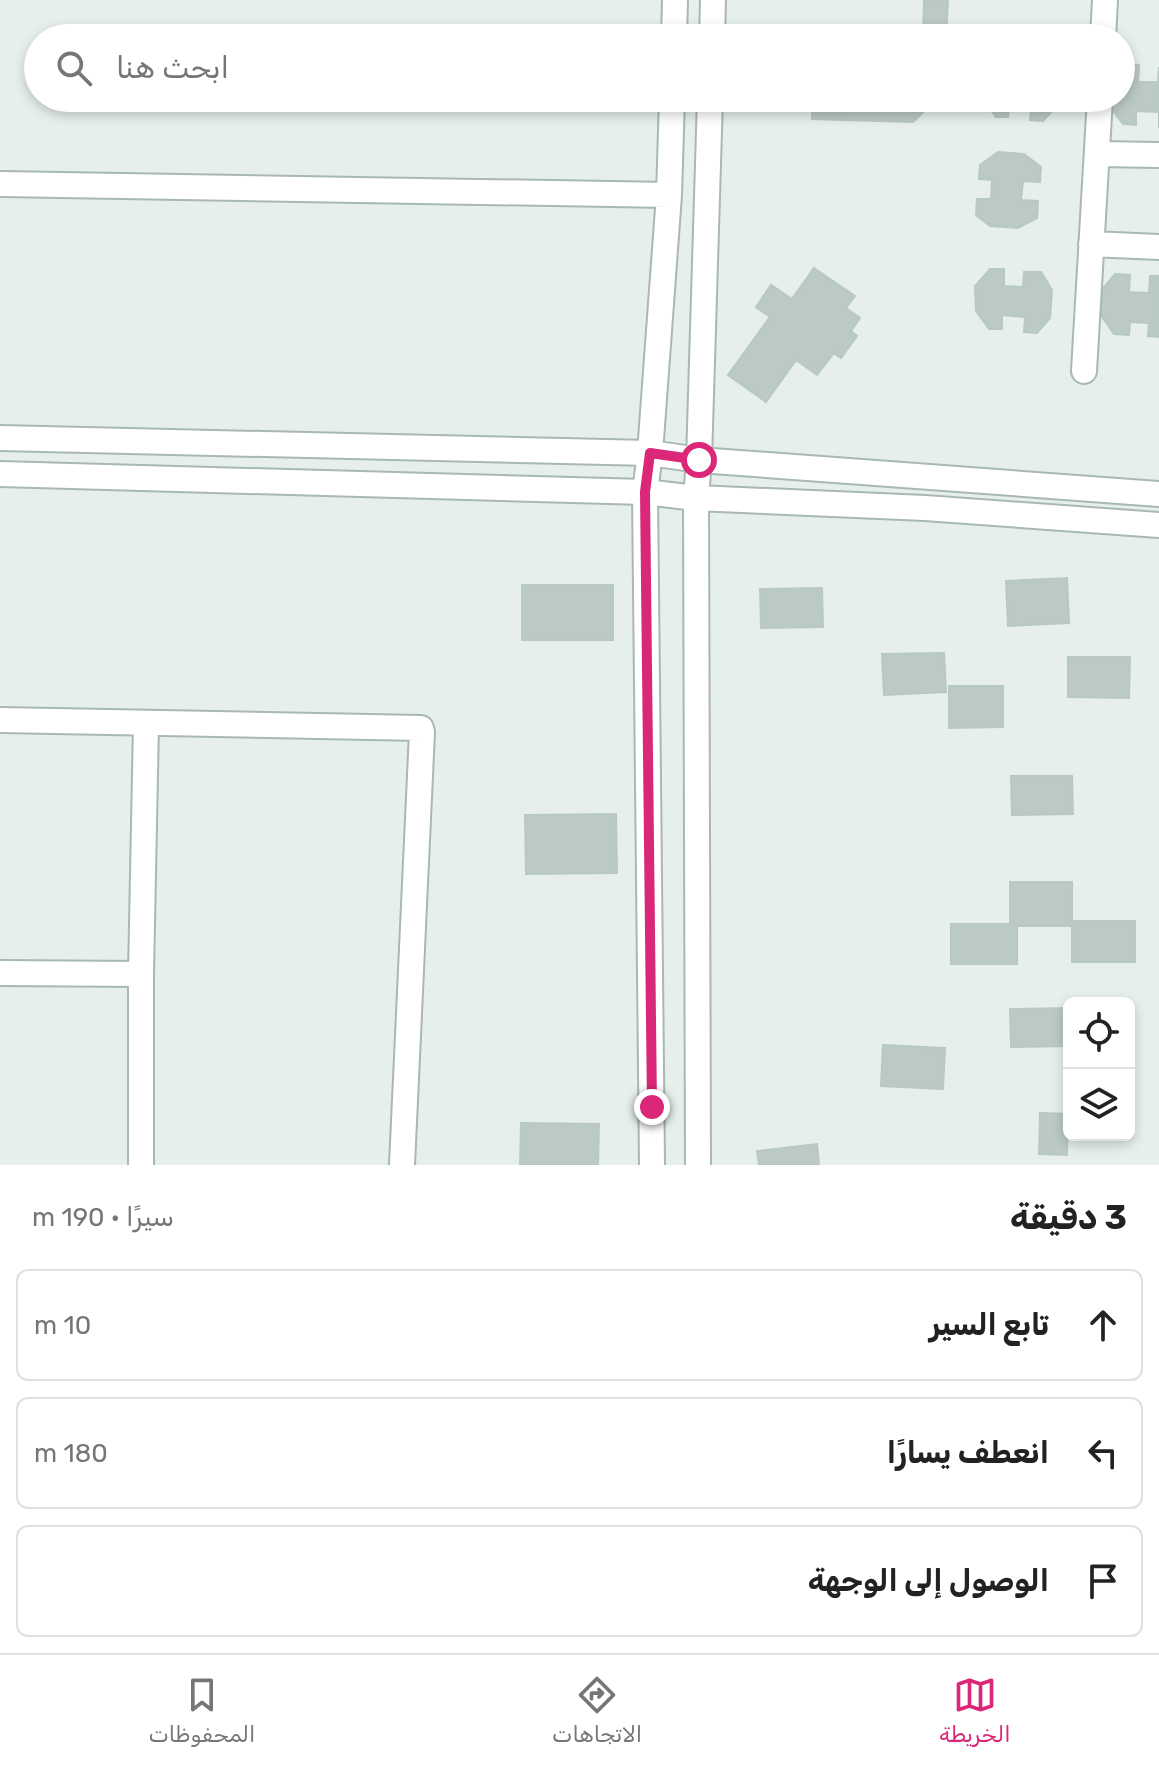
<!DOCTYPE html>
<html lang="ar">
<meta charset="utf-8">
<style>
:root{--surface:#fff;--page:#f6f6f6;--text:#222;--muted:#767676;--line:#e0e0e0;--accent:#db2777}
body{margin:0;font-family:Rubik,Vazirmatn,sans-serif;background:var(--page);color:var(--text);direction:rtl}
.controls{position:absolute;right:24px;bottom:24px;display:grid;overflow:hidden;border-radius:12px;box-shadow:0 4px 12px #0003}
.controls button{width:72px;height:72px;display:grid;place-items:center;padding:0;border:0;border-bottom:2px solid var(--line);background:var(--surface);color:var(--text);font:40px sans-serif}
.stop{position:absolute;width:24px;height:24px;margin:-18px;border:6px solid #db2777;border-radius:50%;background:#fff}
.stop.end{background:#db2777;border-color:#fff;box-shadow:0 2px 8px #0008}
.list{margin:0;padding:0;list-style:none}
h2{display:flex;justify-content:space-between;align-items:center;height:104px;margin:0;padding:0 32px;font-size:34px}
h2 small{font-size:26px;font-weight:400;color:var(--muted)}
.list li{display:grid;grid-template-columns:52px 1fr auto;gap:24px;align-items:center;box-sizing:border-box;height:112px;margin:0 16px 16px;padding:0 16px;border:2px solid var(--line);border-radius:12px}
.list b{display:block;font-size:30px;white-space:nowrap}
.list em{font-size:26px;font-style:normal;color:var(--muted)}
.icon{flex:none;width:44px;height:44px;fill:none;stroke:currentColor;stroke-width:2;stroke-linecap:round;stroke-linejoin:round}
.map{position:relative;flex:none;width:1159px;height:1165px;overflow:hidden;direction:ltr}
.search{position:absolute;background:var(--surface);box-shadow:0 4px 12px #0003;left:24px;right:24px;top:24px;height:88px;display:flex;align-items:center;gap:20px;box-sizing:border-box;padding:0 28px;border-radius:44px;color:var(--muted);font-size:30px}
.sheet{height:488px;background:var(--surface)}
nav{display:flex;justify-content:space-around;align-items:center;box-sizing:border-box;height:112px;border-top:2px solid var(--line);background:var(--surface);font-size:22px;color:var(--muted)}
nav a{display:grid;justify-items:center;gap:4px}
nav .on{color:var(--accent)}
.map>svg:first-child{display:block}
</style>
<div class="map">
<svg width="1159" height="1165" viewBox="0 0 1159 1165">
<rect width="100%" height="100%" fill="#e6efeb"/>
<path fill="#bbcac4" stroke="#b8c9c2" stroke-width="2" d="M924,0H948L946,38H923Z
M1124,64L1139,65L1138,82H1158L1159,67V128V112L1136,111V125L1123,124L1110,107V98H1121V68Z
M812,98H938L913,122L812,119Z
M983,98H1057V106L1043,121L1030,120L1032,104L1009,103L1008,117H996Z
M998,152L1024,154L1041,167L1040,182L1023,181L1021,200L1038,201L1037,218L1018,228L990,226L976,215L977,199H991L992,180L979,179L980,165Z
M814,268L855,296L846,308L860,318L851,331L857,336L841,358L834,353L817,375L796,360L766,402L728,375L770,317L756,307L771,285L792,299Z
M990,269H1004V286L1023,287L1024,272H1041L1052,290L1050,318L1037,333L1024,332L1025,317L1002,315V329H989L976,311L975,286Z
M1115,274L1130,275L1129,292L1149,293L1150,276H1159V337L1148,336L1149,323L1130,322L1129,335L1114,334L1102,317L1100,292Z
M1067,578L1069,623L1008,626L1006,581Z
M522,585H613V640H522Z
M822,588L823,627L761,628L760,589Z
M944,653L946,692L884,695L882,654Z
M1068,657H1130L1129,698L1068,697Z
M949,686H1003V727L949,728Z
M1011,776H1072L1073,814L1012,815Z
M616,814L617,873L526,874L525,815Z
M1010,882H1072V921H1135V962H1072V926H1017V964H951V924H1010Z
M1069,1008V1046L1011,1047L1010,1009Z
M883,1045L945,1048L943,1089L881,1086Z
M1040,1113L1068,1114L1067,1155L1039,1154Z
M521,1123L599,1124L598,1165H520Z
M817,1144L819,1165H759L757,1151Z"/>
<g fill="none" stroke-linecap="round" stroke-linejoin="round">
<g stroke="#a8b8b2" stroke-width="28">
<path id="minor" d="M674,38L675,0
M712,38L713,0
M1103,38L1105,0
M1097,154L1159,155
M0,184L669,195
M1091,244L1159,247
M1084,371L1100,98
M0,438L650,453L699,460L1159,494
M0,474L645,492L696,498L925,508L1159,525
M0,720L421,728L422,732L402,1165
M0,973L141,974
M141,1165V974L146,724
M652,1165L645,492L650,453L669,195L672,98
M698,1165L696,498L699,460L710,98"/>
</g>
<use href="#minor" stroke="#fff" stroke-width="24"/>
</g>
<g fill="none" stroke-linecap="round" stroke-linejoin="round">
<path stroke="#db2777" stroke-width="10" d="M652,1107L645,492L650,453L699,460"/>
</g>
</svg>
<div class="controls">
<button><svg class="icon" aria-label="locate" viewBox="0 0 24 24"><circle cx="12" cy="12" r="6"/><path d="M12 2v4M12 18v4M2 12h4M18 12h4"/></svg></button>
<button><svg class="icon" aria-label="layers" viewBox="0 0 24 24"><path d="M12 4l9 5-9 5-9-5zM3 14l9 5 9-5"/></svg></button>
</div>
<div class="stop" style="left:699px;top:460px"></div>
<div class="stop end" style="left:652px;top:1107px"></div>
<div class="search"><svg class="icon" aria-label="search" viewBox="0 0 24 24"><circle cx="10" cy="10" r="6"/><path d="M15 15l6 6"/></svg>ابحث هنا</div>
</div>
<section class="sheet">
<h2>3 دقيقة<small>سيرًا · 190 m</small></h2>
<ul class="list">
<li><svg class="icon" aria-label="ahead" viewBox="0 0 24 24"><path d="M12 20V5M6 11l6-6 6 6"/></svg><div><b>تابع السير</b></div><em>10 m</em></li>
<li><svg class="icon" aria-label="left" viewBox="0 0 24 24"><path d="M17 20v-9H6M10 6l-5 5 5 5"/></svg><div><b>انعطف يسارًا</b></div><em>180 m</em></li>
<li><svg class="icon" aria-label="arrive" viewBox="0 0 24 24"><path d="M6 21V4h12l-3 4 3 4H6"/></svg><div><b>الوصول إلى الوجهة</b></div></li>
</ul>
</section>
<nav>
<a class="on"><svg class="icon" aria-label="map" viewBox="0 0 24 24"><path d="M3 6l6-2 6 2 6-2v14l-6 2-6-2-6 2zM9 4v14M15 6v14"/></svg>الخريطة</a>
<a><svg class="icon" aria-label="directions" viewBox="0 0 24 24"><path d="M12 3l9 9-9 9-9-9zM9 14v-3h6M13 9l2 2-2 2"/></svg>الاتجاهات</a>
<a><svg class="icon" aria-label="saved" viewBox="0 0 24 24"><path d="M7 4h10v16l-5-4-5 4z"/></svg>المحفوظات</a>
</nav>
